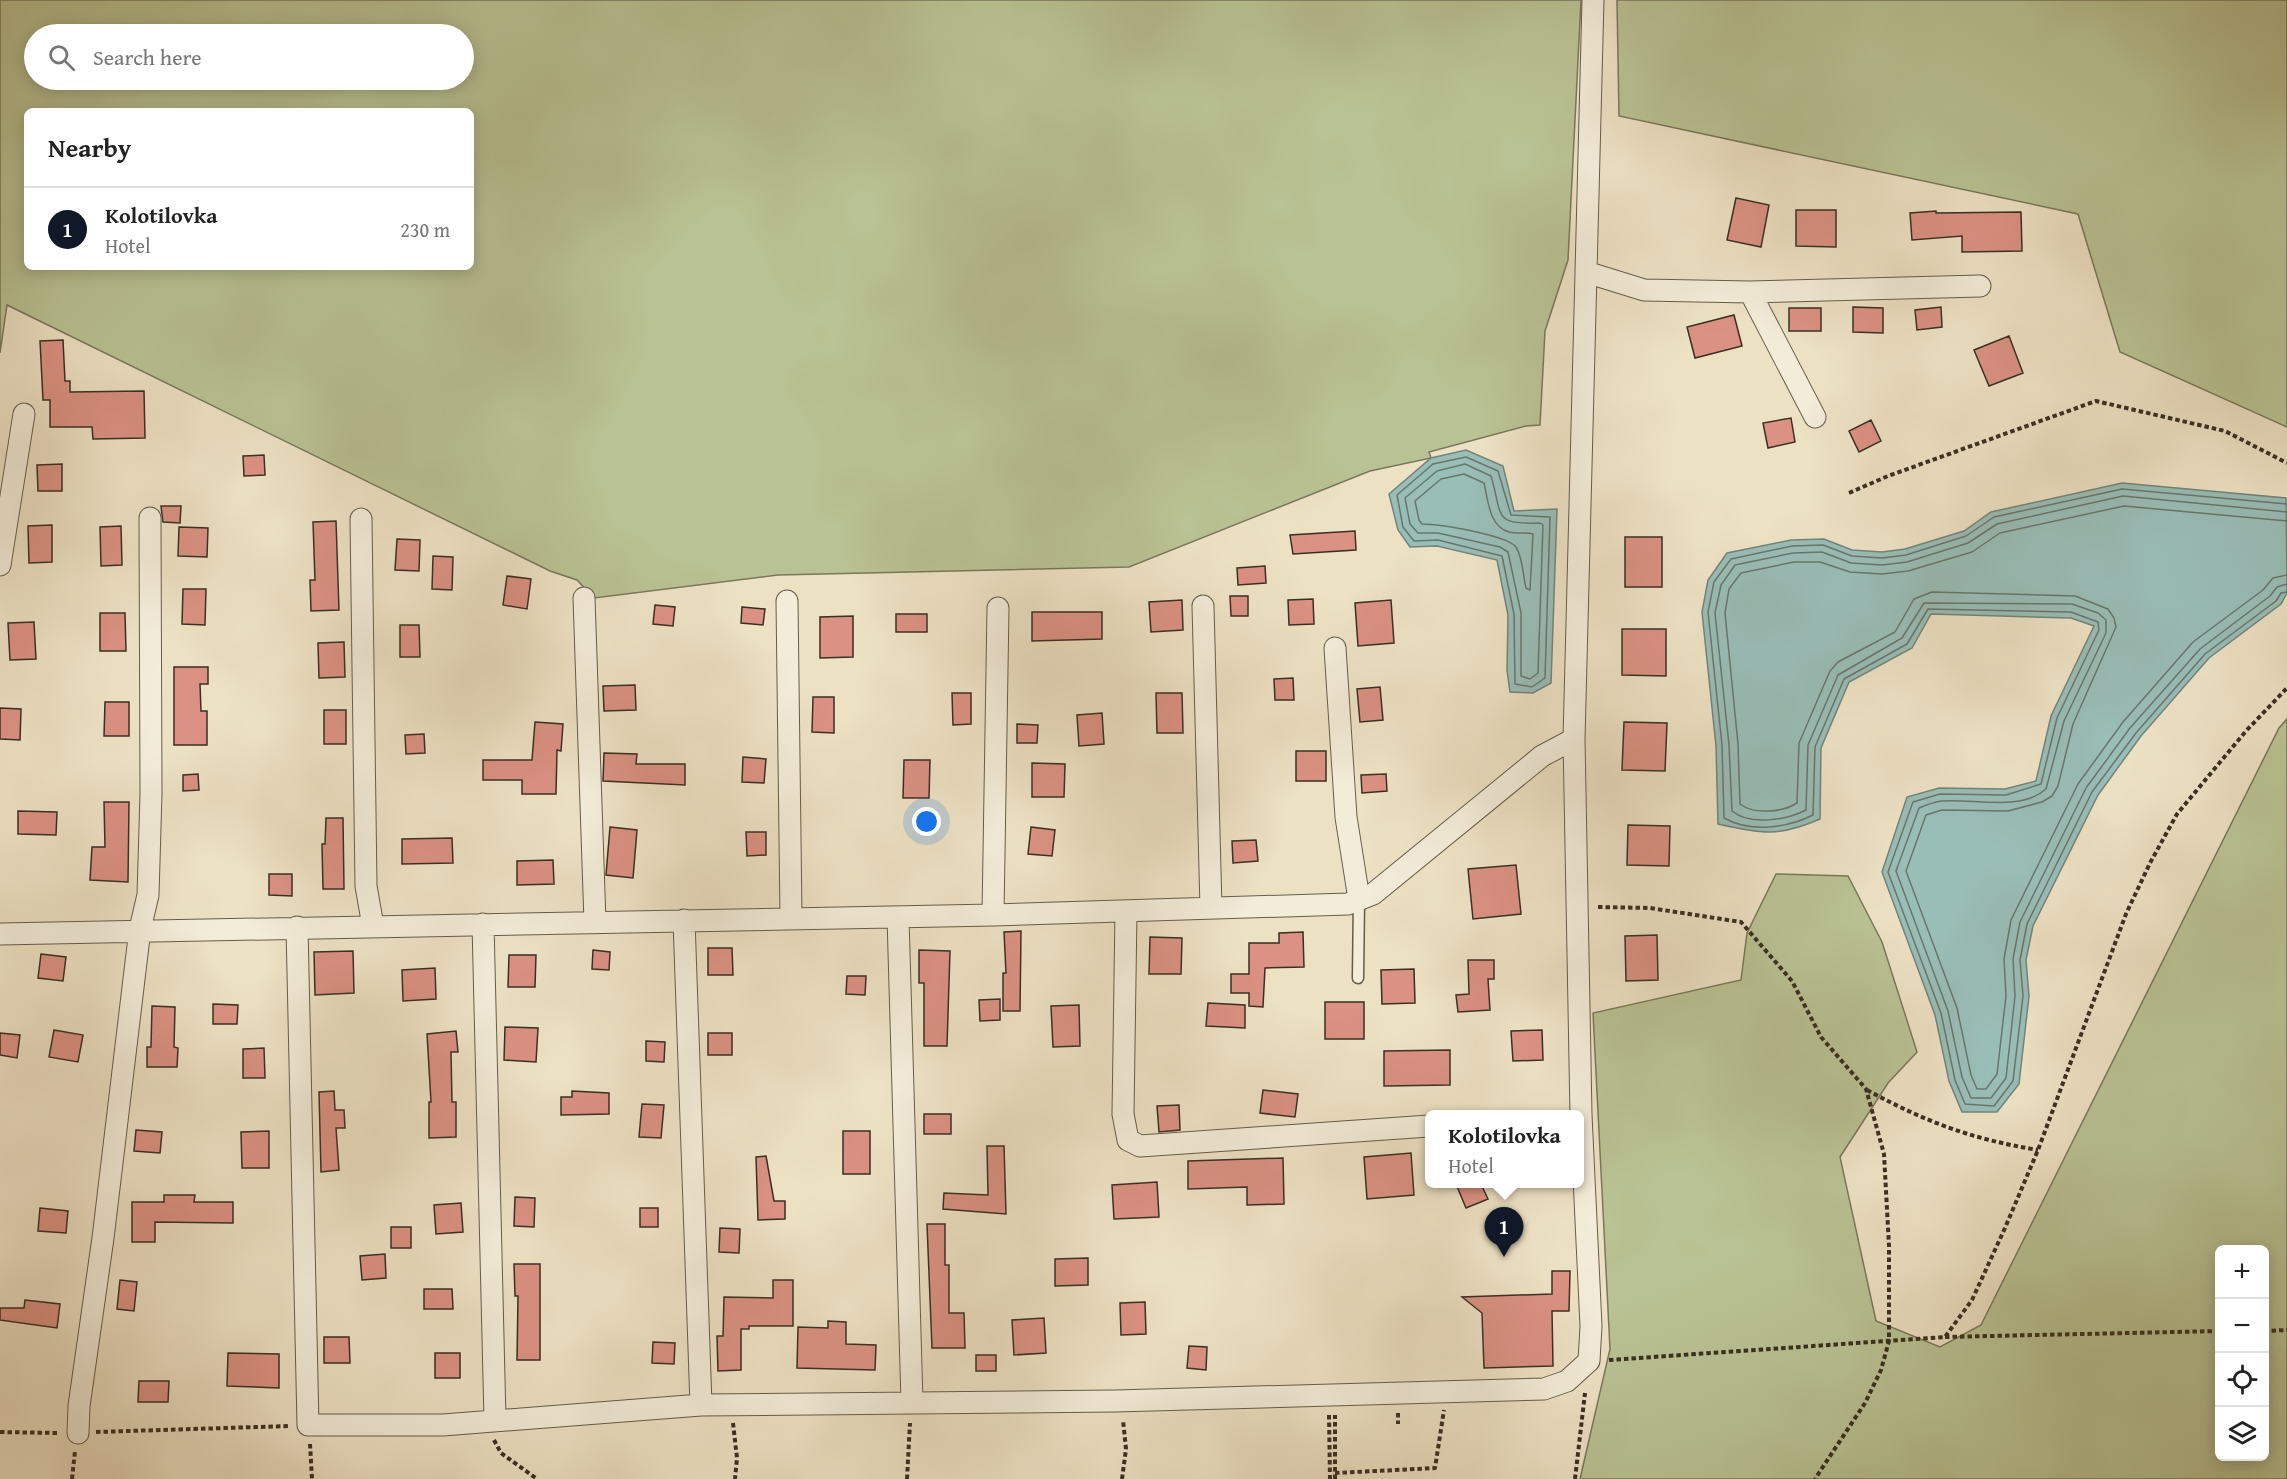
<!DOCTYPE html>
<meta charset="utf-8">
<style>
:root{--surface:#fff;--page:#f6f6f6;--text:#222;--muted:#767676;--line:#e0e0e0;--accent:#111827}
body{margin:0;font-family:"Gentium Book Plus",serif;background:var(--page);color:var(--text)}
.controls{position:absolute;right:18px;bottom:18px;display:grid;overflow:hidden;border-radius:9px;box-shadow:0 3px 15px #0003}
.controls button{width:54px;height:54px;display:grid;place-items:center;padding:0;border:0;border-bottom:2px solid var(--line);background:var(--surface);color:var(--text);font:30px sans-serif}
.you{position:absolute;left:927px;top:822px;width:21px;height:21px;margin:-15px;border:4px solid #fff;border-radius:50%;background:#1a73e8;box-shadow:0 0 0 9px #1a73e833}
.badge{display:grid;place-items:center;width:39px;height:39px;border-radius:50%;background:var(--accent);color:#fff;font-size:20px;font-weight:700}
.pin{position:absolute;translate:-50% -50px;filter:drop-shadow(0 2px 3px #0008)}
.pin::after{content:'';position:absolute;top:32px;width:21px;height:18px;background:inherit;clip-path:polygon(0 0,100% 0,50% 100%)}
.popup{position:absolute;left:1425px;top:1110px;width:159px;height:78px;box-sizing:border-box;display:grid;place-content:center;border-radius:9px;background:var(--surface);filter:drop-shadow(0 2px 4px #0005);font-size:20px;white-space:nowrap;color:var(--muted)}
.popup b{font-size:22px;color:var(--text)}
.popup::after{content:'';position:absolute;left:50%;top:100%;margin-left:-12px;border:12px solid transparent;border-top-color:var(--surface)}
.list{margin:0;padding:0;list-style:none}
h2{display:flex;justify-content:space-between;align-items:center;height:78px;margin:0;padding:0 24px;font-size:26px}
h2 small{font-size:20px;font-weight:400;color:var(--muted)}
.list li{display:grid;grid-template-columns:39px 1fr auto;gap:18px;align-items:center;box-sizing:border-box;height:84px;padding:0 24px;border-top:2px solid var(--line)}
.list b{display:block;font-size:22px;white-space:nowrap}
.list p{margin:0;font-size:20px;white-space:nowrap;color:var(--muted)}
.list em{font-size:20px;font-style:normal;color:var(--muted)}
.icon{flex:none;width:33px;height:33px;fill:none;stroke:currentColor;stroke-width:2;stroke-linecap:round;stroke-linejoin:round}
.map{position:relative;flex:none;width:2287px;height:1479px;overflow:hidden}
.search{position:absolute;background:var(--surface);box-shadow:0 3px 15px #0003;left:24px;top:24px;width:450px;height:66px;display:flex;align-items:center;gap:15px;box-sizing:border-box;padding:0 21px;border-radius:33px;color:var(--muted);font-size:22px}
.panel{position:absolute;background:var(--surface);box-shadow:0 3px 15px #0003;left:24px;top:108px;width:450px;height:162px;border-radius:9px}
.map>svg:first-child{display:block}
</style>
<div class="map">
<svg width="2287" height="1479" viewBox="0 0 2287 1479">
<rect width="100%" height="100%" fill="#ede1c4"/>
<filter id="stains"><feTurbulence type="fractalNoise" baseFrequency=".00333" numOctaves="4"/><feColorMatrix values="0 0 0 0 .2 0 0 0 0 .09 0 0 0 0 .02 0 0 0 .5 -.17"/></filter>
<radialGradient id="worn" r=".72"><stop offset=".6" stop-color="#630" stop-opacity="0"/><stop offset="1" stop-color="#630" stop-opacity=".3"/></radialGradient>
<path fill="#b9c294" stroke="#79785c" stroke-width="1.5" fill-rule="evenodd" d="M0,0H1581L1568,260L1545,331L1540,425L1526,426L1429,452L1431,458L1370,471L1129,567L778,575L594,598L577,580L550,571L7,305L0,353ZM34,34H464V80H34ZM27,111H471V267H27Z
M1617,0H2287V427L2120,352L2078,214L1619,116Z
M2287,719V1479H1580L1610,1349L1593,1013L1741,980L1747,933L1776,874L1848,876L1882,942L1917,1052L1888,1083L1840,1157L1876,1321L1940,1347L1981,1325L2279,728ZM2220,1250H2264V1456H2220Z"/>
<path fill="#99bdb7" stroke="#73847c" stroke-width="1.5" d="M1466,450L1503,466L1514,511L1557,509L1551,683L1533,693L1510,692L1507,670L1508,615L1497,560L1437,546L1410,547L1398,530L1389,494L1431,458Z
M2122,483L2286,498L2287,593L2281,604L2209,658L2141,736L2098,795L2033,926L2026,960L2029,996L2019,1084L1997,1112H1962L1949,1081L1935,1015L1882,872L1907,797L1939,788L2005,789L2036,781L2051,716L2094,626L2071,618L1931,614L1912,648L1849,682L1821,748L1820,819C1779,837 1762,834 1718,824L1716,746L1702,612L1708,580L1727,553L1791,540L1824,539L1852,550L1882,552L1905,549L1964,531L1991,512Z"/>
<g fill="none" stroke-linecap="round" stroke-linejoin="round">
<path stroke="#69766d" stroke-width="1.5" d="M1466,457L1498,471L1511,515L1550,517L1545,678L1532,687L1515,684L1514,614L1502,556L1438,540L1414,541L1403,527L1397,495L1433,464Z
M1465,464L1491,476C1503,516 1492,525 1540,523L1543,525L1538,673L1530,679L1521,676V613L1508,552L1500,547L1438,533H1418L1410,524L1405,498L1437,471Z
M1464,474L1484,483C1488,499 1489,527 1509,532C1517,534 1526,532 1533,534L1530,590L1526,588C1523,576 1523,558 1516,547C1507,535 1439,524 1422,524L1419,520L1415,501L1441,479Z
M2287,504L2122,489L1994,517L1966,536L1906,555L1882,558L1852,556L1823,545L1792,546L1731,559L1714,582L1708,612L1722,745L1724,818C1750,833 1787,828 1813,815L1815,747L1844,679L1907,644L1928,609L2071,612L2098,622L2099,630L2057,718L2041,784L2006,795L1940,794L1913,802L1888,872L1941,1013L1955,1080L1965,1104L1994,1106L2013,1081L2023,996L2020,960L2027,924L2092,792L2136,733L2205,654L2276,601L2281,593L2287,592
M2287,512L2123,496L1997,524L1968,543L1907,562L1882,565L1851,563L1822,552L1793,553L1735,565L1721,585L1715,613L1729,745L1732,811C1750,826 1787,820 1806,810L1808,745L1838,675L1902,638L1924,603L2072,604L2098,613L2106,620V633L2064,721L2046,789C2021,812 1972,798 1941,801C1934,802 1926,805 1919,808L1896,871L1948,1011L1962,1077L1971,1098H1991L2006,1078L2015,996L2013,959L2020,922L2086,788L2130,728L2200,649L2270,596L2277,587L2287,584
M2287,521L2124,506L2000,533L1972,552L1908,571L1882,574L1850,572L1820,562H1794L1741,573L1729,589L1725,613L1738,744L1740,804C1754,815 1783,812 1797,803L1799,743L1830,671L1838,662L1895,632L1914,599L1932,592L2075,596L2108,609L2114,618L2116,627L2073,724L2058,786L2052,796L2042,802L2008,811L1942,810L1926,815L1906,871L1957,1008L1971,1075L1977,1089H1986L1997,1074L2006,996L2004,959L2011,920L2078,784L2123,722L2193,642L2263,590L2273,578L2287,575"/>
</g>
<path fill="#db9183" stroke="#392f23" stroke-width="1.5" d="M1736,198L1769,205L1761,247L1727,240Z
M1796,210H1836V247L1796,246Z
M1936,211V213L2021,212L2022,251L1962,252V236L1912,240L1910,213Z
M1853,307L1883,308V333L1853,332Z
M1941,307L1942,327L1917,330L1915,310Z
M1789,308H1821V331H1789Z
M1734,315L1742,346L1695,358L1687,327Z
M2009,336L2023,373L1989,386L1974,350Z
M63,340L65,381H70V392L144,391L145,438L93,439L92,427H50V400H43L40,341Z
M1791,418L1795,442L1768,448L1763,423Z
M1871,420L1881,441L1859,452L1849,431Z
M264,455L265,475L244,476L243,456Z
M62,464V491H38L37,465Z
M161,506H181L180,523L163,522Z
M336,521L339,610L311,611L310,580H315L313,522Z
M52,525V562L29,563L28,526Z
M121,526L122,565L101,566L100,527Z
M179,527L208,528L207,557L178,556Z
M1355,531L1356,550L1293,554L1290,535Z
M1625,537H1662V587H1625Z
M397,539L420,540L419,571L395,570Z
M433,556L453,557L452,590L432,589Z
M1265,566L1266,583L1238,585L1237,568Z
M507,576L531,579L527,609L503,605Z
M183,589H206L205,625L182,624Z
M1230,596H1248V616H1231Z
M1313,599L1314,624L1289,625L1288,600Z
M1182,600L1183,630L1151,632L1149,602Z
M1391,600L1394,643L1358,646L1355,603Z
M655,605L675,607L673,626L653,624Z
M742,607L765,609L763,625L741,623Z
M1032,612H1102V639L1032,641Z
M100,613H125L126,651H100Z
M896,614H927V632H896Z
M853,616V657L820,658V617Z
M34,622L36,659L10,660L8,623Z
M400,625H419L420,657H400Z
M1622,629H1666V676L1622,675Z
M344,642L345,677L319,678L318,643Z
M174,667H208V684H200L201,711H207V745H174Z
M1293,678L1294,700H1275L1274,679Z
M635,685L636,710L604,711L603,686Z
M1380,687L1383,720L1360,722L1357,689Z
M952,693H971V724L953,725Z
M1156,693H1182L1183,733H1157Z
M813,697H834V733L812,732Z
M105,702H129V736H104Z
M0,708L21,709L20,740L0,739Z
M324,710H346V744H324Z
M1102,713L1104,744L1079,746L1077,715Z
M535,722L563,724L561,751L557,750L556,794H522V780H483V760H532Z
M1624,722L1667,723L1665,771L1622,770Z
M1017,724L1038,725L1037,743H1017Z
M424,734L425,753L406,754L405,735Z
M1296,751H1326V781H1296Z
M604,753L637,754L636,764H685V785L603,781Z
M743,757L766,759L764,783L742,782Z
M904,760H930L929,798H903Z
M1032,763L1065,764L1064,797H1032Z
M198,774L199,790L183,791V775Z
M1386,774L1387,791L1362,793L1361,775Z
M104,802H129L128,882L90,880L92,847H105Z
M18,811L57,812L56,835L18,834Z
M326,818H343L344,889H323L322,844H325Z
M1628,825L1670,826L1669,866L1627,865Z
M610,827L637,830L633,878L606,875Z
M1031,827L1055,830L1052,856L1028,854Z
M746,832H766V855L747,856Z
M452,838L453,863L402,864V839Z
M1256,840L1258,861L1233,863L1232,841Z
M553,860L554,884L517,885V861Z
M1516,865L1521,914L1473,919L1468,869Z
M269,874H292V896L269,895Z
M1021,931L1020,1011H1003V973H1006L1004,932Z
M1303,932L1304,967L1265,968L1263,1007L1249,1006V993H1231V974H1249V943H1279V933Z
M1657,935L1658,980L1626,981L1625,936Z
M1150,937L1182,938L1181,974H1149Z
M708,948H732L733,975H708Z
M593,950L610,952L609,970L592,969Z
M919,950L950,951L947,1046H924V983H919Z
M353,951L354,993L315,995L314,952Z
M41,954L66,957L63,981L38,978Z
M509,955H536L535,987H508Z
M1468,960H1494V979H1488L1490,1010L1458,1012L1456,995L1469,994Z
M435,968L436,999L403,1001L402,970Z
M1414,969L1415,1003L1382,1004L1381,970Z
M847,976H866L865,995L846,994Z
M1000,999V1020L980,1021L979,1000Z
M1325,1002H1364V1039H1325Z
M1208,1003L1245,1005V1028L1206,1026Z
M213,1004L238,1005L237,1024H213Z
M1079,1005L1080,1046L1053,1047L1051,1006Z
M152,1006L175,1007L174,1047L178,1048L177,1067H147V1047H151Z
M505,1027L538,1028L536,1062L504,1060Z
M54,1030L83,1035L78,1062L49,1057Z
M1542,1030L1543,1060L1513,1061L1511,1031Z
M456,1031L458,1052H451L452,1102H456V1137L429,1138V1102H431L427,1034Z
M0,1033L20,1035L17,1058L0,1055Z
M708,1033H732V1055H708Z
M646,1041L665,1042L664,1062L646,1061Z
M264,1048L265,1078H243V1049Z
M1450,1050V1085L1384,1086V1051Z
M1263,1090L1298,1094L1295,1117L1260,1113Z
M334,1091L335,1110H344L345,1128H336L339,1170L321,1172L319,1092Z
M572,1091L609,1093V1114L561,1115V1097H572Z
M642,1104L664,1105L661,1138L639,1137Z
M1179,1105L1180,1130L1159,1132L1157,1106Z
M924,1114H951V1134H924Z
M136,1130L162,1132L160,1153L134,1151Z
M269,1131V1168H242L241,1132Z
M843,1131H870V1174H843Z
M987,1146H1004L1006,1214L943,1209L944,1193L988,1195Z
M1411,1153L1414,1195L1367,1199L1364,1157Z
M766,1156L774,1201H785V1219L758,1220L756,1157Z
M1283,1158L1284,1204L1247,1205V1187L1188,1189V1161Z
M1157,1182L1159,1217L1114,1219L1112,1185Z
M1456,1184H1481L1488,1199L1466,1208Z
M164,1195H195L194,1202H233V1223L155,1222V1242H132V1202H164Z
M515,1197L535,1198L534,1227L514,1226Z
M461,1203L463,1232L436,1234L434,1205Z
M40,1208L68,1211L66,1233L38,1231Z
M640,1208H658V1227H640Z
M927,1224H945V1265H949V1313H964L965,1348H932Z
M391,1227H411V1248H391Z
M720,1228L740,1229L739,1253L719,1252Z
M385,1254L386,1278L362,1280L360,1256Z
M1088,1258V1285L1055,1286V1259Z
M514,1264H540V1360H517L518,1296H515Z
M1552,1271H1570L1569,1311H1552L1553,1366L1484,1368L1482,1313L1462,1297L1552,1294Z
M120,1280L137,1282L134,1311L117,1309Z
M773,1280H793V1326H749V1329H741V1370L718,1371L717,1336H723L724,1297L773,1298Z
M424,1289H452L453,1309H424Z
M25,1300L60,1304L57,1328L0,1320V1308H24Z
M1145,1302L1146,1334L1121,1335L1120,1303Z
M1044,1318L1046,1353L1014,1355L1012,1320Z
M828,1321L846,1322V1344L876,1345L875,1370L797,1368L798,1327L828,1328Z
M324,1337H349L350,1363H324Z
M653,1342L675,1343L674,1364L652,1363Z
M1189,1346L1207,1347L1206,1370L1187,1368Z
M228,1353L279,1354V1388L227,1386Z
M435,1353H460V1378H435Z
M976,1355H996V1371H976Z
M139,1381H169L168,1402H138Z"/>
<g fill="none" stroke-linecap="round" stroke-linejoin="round">
<g stroke="#665c4b" stroke-width="13">
<path id="lane" d="M1358,978L1359,899"/>
</g>
<g stroke="#665c4b" stroke-width="23">
<path id="street" d="M1586,272L1644,290L1750,292L1980,286
M1750,292L1815,417
M361,519L366,886L373,926
M0,565L24,414
M584,598L595,922
M787,601L791,917
M1203,606L1211,908
M1335,648L1346,817L1359,899
M1126,911L1123,1114L1128,1140L1140,1146L1429,1126
M993,915L998,608
M898,917L912,1402
M684,920L701,1405
M483,924L495,1420
M297,927L308,1425H443L701,1405L1116,1401L1544,1389L1567,1381L1589,1361L1591,1326L1581,1115L1574,739L1593,0
M0,934L993,915L1348,904L1373,894L1542,756L1574,739
M78,1433L79,1406L103,1238L140,929L148,895L151,794L150,518"/>
</g>
<path stroke="#392f23" stroke-width="4" stroke-dasharray="4.5 3" stroke-linecap="butt" d="M1849,493L1888,476L2096,401L2225,431L2287,463
M1598,907L1650,908L1741,922L1792,981L1821,1037L1866,1089L1884,1154L1889,1246V1341L1881,1370L1865,1403L1815,1479
M1867,1090C1926,1122 1971,1139 2038,1150
M2264,1331L2287,1330
M1945,1337L2220,1331
M1609,1360L1945,1337L1972,1300L2005,1228L2038,1150L2126,914L2150,863L2177,814L2246,731L2287,688
M1398,1413V1424
M1329,1415L1330,1479
M733,1423L737,1458L735,1479
M0,1432L59,1433
M96,1432L290,1426
M494,1440L501,1453L537,1479
M310,1444L312,1479
M1335,1473L1435,1468L1444,1410
M72,1479L75,1451
M907,1479L910,1423
M1122,1479L1126,1449L1123,1420
M1335,1479V1415
M1575,1479L1585,1393"/>
<use href="#lane" stroke="#f3ecd9" stroke-width="10"/>
<use href="#street" stroke="#f3ecd9" stroke-width="21"/>
</g>
<rect width="100%" height="100%" filter="url(#stains)"/>
<rect width="100%" height="100%" fill="url(#worn)"/>
</svg>
<div class="controls">
<button>+</button>
<button>−</button>
<button><svg class="icon" aria-label="locate" viewBox="0 0 24 24"><circle cx="12" cy="12" r="6"/><path d="M12 2v4M12 18v4M2 12h4M18 12h4"/></svg></button>
<button><svg class="icon" aria-label="layers" viewBox="0 0 24 24"><path d="M12 4l9 5-9 5-9-5zM3 14l9 5 9-5"/></svg></button>
</div>
<div class="you"></div>
<div class="pin badge" style="left:1504px;top:1257px">1</div>
<div class="popup"><b>Kolotilovka</b>Hotel</div>
<div class="search"><svg class="icon" aria-label="search" viewBox="0 0 24 24"><circle cx="10" cy="10" r="6"/><path d="M15 15l6 6"/></svg>Search here</div>
<section class="panel">
<h2>Nearby<small></small></h2>
<ul class="list">
<li><span class="badge">1</span><div><b>Kolotilovka</b><p>Hotel</p></div><em>230 m</em></li>
</ul>
</section>
</div>
